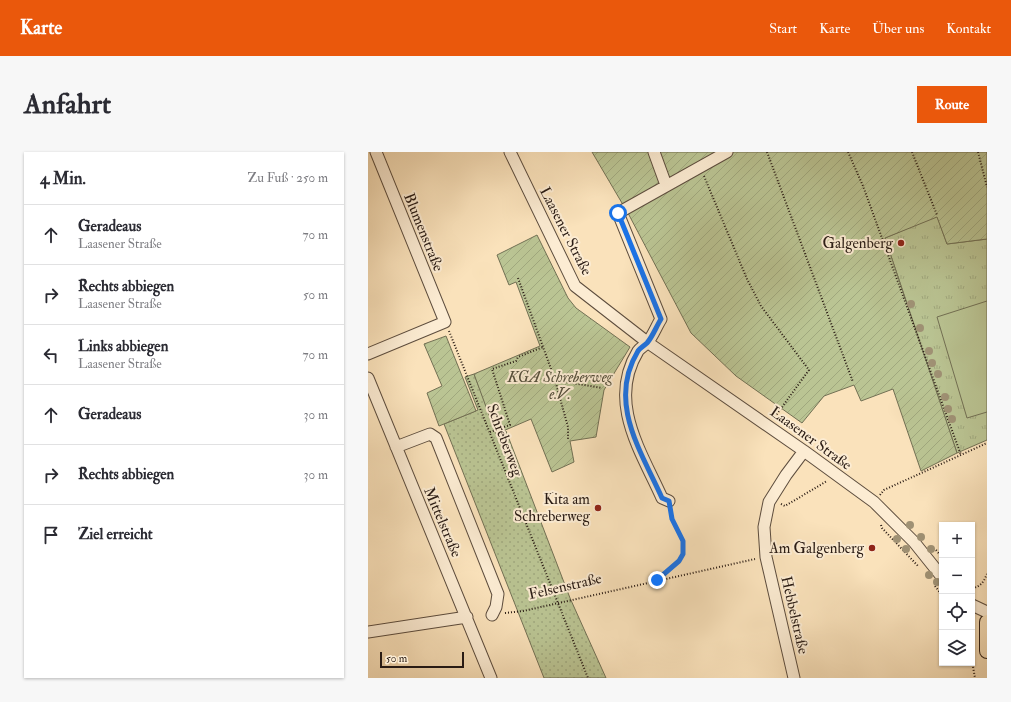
<!DOCTYPE html>
<html lang="de">
<meta charset="utf-8">
<style>
:root{--surface:#fff;--page:#f7f7f7;--text:#2b2b33;--muted:#7c7c81;--line:#e1e1e2;--accent:#ea580c}
body{margin:0;font-family:"IM FELL Double Pica",serif;background:var(--page);color:var(--text)}
.controls{position:absolute;right:12px;bottom:12px;display:grid;overflow:hidden;border-radius:0px;box-shadow:0 1px 3px #0004}
.controls button{width:36px;height:36px;display:grid;place-items:center;padding:0;border:0;border-bottom:1px solid var(--line);background:var(--surface);color:var(--text);font:20px sans-serif}
.scale{position:absolute;left:12px;bottom:10px;width:84px;box-sizing:border-box;padding-left:4px;border:2px solid #291b14;border-top:0;font-size:11px;line-height:14px;white-space:nowrap;color:#291b14;-webkit-text-stroke:3px #fcecd3;paint-order:stroke}
.stop{position:absolute;width:12px;height:12px;margin:-9px;border:3px solid #1a73e8;border-radius:50%;background:#fff}
.stop.end{background:#1a73e8;border-color:#fff;box-shadow:0 1px 4px #0008}
.list{margin:0;padding:0;list-style:none}
h2{display:flex;justify-content:space-between;align-items:center;height:52px;margin:0;padding:0 16px;font-size:17px}
h2 small{font-size:13px;font-weight:400;color:var(--muted)}
.list li{display:grid;grid-template-columns:26px 1fr auto;gap:12px;align-items:center;box-sizing:border-box;height:60px;padding:0 16px;border-top:1px solid var(--line)}
.list b{display:block;font-size:15px;white-space:nowrap}
.list p{margin:0;font-size:13px;white-space:nowrap;color:var(--muted)}
.list em{font-size:13px;font-style:normal;color:var(--muted)}
.icon{flex:none;width:22px;height:22px;fill:none;stroke:currentColor;stroke-width:2;stroke-linecap:round;stroke-linejoin:round}
.map{position:relative;flex:none;width:619px;height:526px;overflow:hidden;border-radius:0px}
header{display:flex;align-items:center;gap:24px;box-sizing:border-box;height:56px;padding:0 20px;background:var(--accent);color:#fff}
header strong{font-size:19px}
nav{display:flex;gap:22px;margin-inline-start:auto;font-size:14px}
.intro{display:flex;align-items:center;justify-content:space-between;box-sizing:border-box;height:96px;padding:0 24px}
h1{margin:0;font-size:28px}
.button{padding:10px 18px;border-radius:0px;background:var(--accent);color:#fff;font-size:14px;font-weight:700}
main{display:flex;gap:24px;padding:0 24px}
aside{flex:1;background:var(--surface);border-radius:0px;box-shadow:0 1px 3px #0004}
.map>svg:first-child{display:block}
</style>
<header>
<strong>Karte</strong>
<nav><a>Start</a><a>Karte</a><a>Über uns</a><a>Kontakt</a></nav>
</header>
<div class="intro"><h1>Anfahrt</h1><a class="button">Route</a></div>
<main>
<aside>
<h2>4 Min.<small>Zu Fuß · 250 m</small></h2>
<ul class="list">
<li><svg class="icon" aria-label="ahead" viewBox="0 0 24 24"><path d="M12 20V5M6 11l6-6 6 6"/></svg><div><b>Geradeaus</b><p>Laasener Straße</p></div><em>70 m</em></li>
<li><svg class="icon" aria-label="right" viewBox="0 0 24 24"><path d="M7 20v-9h11M14 6l5 5-5 5"/></svg><div><b>Rechts abbiegen</b><p>Laasener Straße</p></div><em>50 m</em></li>
<li><svg class="icon" aria-label="left" viewBox="0 0 24 24"><path d="M17 20v-9H6M10 6l-5 5 5 5"/></svg><div><b>Links abbiegen</b><p>Laasener Straße</p></div><em>70 m</em></li>
<li><svg class="icon" aria-label="ahead" viewBox="0 0 24 24"><path d="M12 20V5M6 11l6-6 6 6"/></svg><div><b>Geradeaus</b></div><em>30 m</em></li>
<li><svg class="icon" aria-label="right" viewBox="0 0 24 24"><path d="M7 20v-9h11M14 6l5 5-5 5"/></svg><div><b>Rechts abbiegen</b></div><em>30 m</em></li>
<li><svg class="icon" aria-label="arrive" viewBox="0 0 24 24"><path d="M6 21V4h12l-3 4 3 4H6"/></svg><div><b>Ziel erreicht</b></div></li>
</ul>
</aside>
<div class="map">
<svg width="619" height="526" viewBox="0 0 619 526">
<defs>
<pattern id="grass-tufts" width="24" height="20" patternUnits="userSpaceOnUse"><rect width="24" height="20" fill="#bac493"/><path d="M3 7l-1-3M5 7V3M7 7l1-3M15 17l-1-3M17 17v-4M19 17l1-3" fill="none" stroke="#a0a87e"/></pattern>
<pattern id="park-dots" width="8" height="8" patternUnits="userSpaceOnUse"><rect width="8" height="8" fill="#bac493"/><path d="M2 2h.1M6 6h.1" fill="none" stroke="#a0a87e" stroke-width="1.8" stroke-linecap="round"/></pattern>
<pattern id="garden-furrows" width="10" height="10" patternUnits="userSpaceOnUse"><rect width="10" height="10" fill="#bac493"/><path d="M-1 1l2-2M0 10L10 0M9 11l2-2" fill="none" stroke="#a0a87e"/></pattern>
</defs>
<rect width="100%" height="100%" fill="#fae2bb"/>
<filter id="stains"><feTurbulence type="fractalNoise" baseFrequency=".005" numOctaves="4"/><feColorMatrix values="0 0 0 0 .2 0 0 0 0 .09 0 0 0 0 .02 0 0 0 .5 -.17"/></filter>
<radialGradient id="worn" r=".72"><stop offset=".6" stop-color="#630" stop-opacity="0"/><stop offset="1" stop-color="#630" stop-opacity=".3"/></radialGradient>
<path fill="url(#grass-tufts)" stroke="#727054" d="M569,64L579,92L619,87V288L589,301L517,86Z"/>
<path fill="url(#park-dots)" stroke="#727054" d="M106,222L129,282L138,279L202,446L238,526H176L76,272L110,258L97,225Z"/>
<path fill="url(#garden-furrows)" stroke="#727054" d="M224,0H619V87L579,92L569,65L517,86L589,301L553,319L525,237L493,249L486,233L456,244L434,271L368,224L323,181L261,63Z
M169,83L200,146L208,156L262,195L236,238L228,285L202,289L206,310L184,320L163,267L128,282L106,222L172,194L148,130L141,133L129,103Z
M78,184L108,259L71,274L59,241L74,234L56,192Z"/>
<path fill="#bac493" stroke="#727054" d="M619,149V260L599,266L569,165Z"/>
<g fill="none" stroke-linecap="round" stroke-linejoin="round">
<g stroke="#5d4d3e" stroke-width="13">
<path id="minor" d="M142,0L207,134L279,190L436,299L506,350L546,390L574,425
M286,0L298,33
M0,202L77,170L8,0
M0,226L123,526
M28,295L62,282L68,286L130,442L128,455L124,463
M301,349L294,346C273,299 239,250 270,199C272,196 276,194 279,191C285,184 288,175 293,167L250,61L359,0
M604,453L619,460
M0,480L99,465
M426,526L398,405L396,375L401,350L418,323L436,299"/>
</g>
<g stroke="#291b14" stroke-width="16">
<path id="major" d="M619,470V499"/>
</g>
<path stroke="#291b14" stroke-width="2" stroke-dasharray="1 2" stroke-linecap="butt" d="M399,0L485,230
M480,0L495,34L593,303
M544,0L569,63
M610,0L619,35
M336,24L379,127L393,154L441,218L406,266
M150,126L187,228L200,275V287
M81,179L220,526
M187,228L234,236
M122,280L142,273L124,217L148,209L150,205L175,195
M512,343L516,338L619,291
M413,352L417,354L459,329
M513,373L514,376L550,414
M568,398L574,405
M290,427C307,412 323,405 310,379C307,372 303,367 302,359
M567,434L574,443
M604,436C613,435 616,429 619,422
M137,461L155,459L387,407
M604,509L607,526"/>
<use href="#minor" stroke="#fcecd3" stroke-width="11"/>
<use href="#major" stroke="#fae2bb" stroke-width="14"/>
</g>
<g fill="#9f9174">
<circle cx="543" cy="152" r="4"/>
<circle cx="552" cy="176" r="4"/>
<circle cx="561" cy="199" r="4"/>
<circle cx="564" cy="211" r="4"/>
<circle cx="570" cy="222" r="4"/>
<circle cx="577" cy="245" r="4"/>
<circle cx="580" cy="257" r="4"/>
<circle cx="584" cy="267" r="4"/>
<circle cx="542" cy="373" r="4"/>
<circle cx="553" cy="385" r="4"/>
<circle cx="529" cy="387" r="4"/>
<circle cx="538" cy="397" r="4"/>
<circle cx="563" cy="397" r="4"/>
<circle cx="561" cy="423" r="4"/>
<circle cx="569" cy="430" r="4"/>
</g>
<g fill="none" stroke-linecap="round" stroke-linejoin="round">
<path stroke="#1a73e8" stroke-width="5" d="M250,61L293,167C288,175 285,184 279,191C276,194 272,196 270,199C239,250 273,299 294,346L301,349L304,367L315,389V402L311,409L289,428"/>
</g>
<g fill="#8f2418" stroke="#fcecd3" stroke-width="1.5">
<circle cx="533" cy="91" r="4"/>
<circle cx="230" cy="356" r="4"/>
<circle cx="504" cy="396" r="4"/>
</g>
<g text-anchor="middle" stroke-width="4" stroke-linejoin="round" paint-order="stroke">
<g font-size="15" fill="#291b14" stroke="#fcecd3">
<text transform="translate(198 79) rotate(63)" y="5">Laasener Straße</text>
<text transform="translate(56 80) rotate(68)" y="5">Blumenstraße</text>
<text transform="translate(443 286) rotate(36)" y="5">Laasener Straße</text>
<text transform="translate(137 288) rotate(69)" y="5">Schreberweg</text>
<text transform="translate(75 370) rotate(67)" y="5">Mittelstraße</text>
<text transform="translate(197 434) rotate(-13)" y="5">Felsenstraße</text>
<text transform="translate(427 463) rotate(77)" y="5">Hebbelstraße</text>
</g>
<g font-size="15" fill="#291b14" stroke="#fcecd3" text-anchor="end">
<text x="525" y="96">Galgenberg</text>
<text x="222" y="352">Kita am<tspan x="222" dy="17">Schreberweg</tspan></text>
<text x="496" y="401">Am Galgenberg</text>
</g>
<g font-size="15" font-style="italic" fill="#544e3a" stroke="#fcecd3">
<text x="192" y="230">KGA Schreberweg<tspan x="192" dy="17">e.V.</tspan></text>
</g>
</g>
<rect width="100%" height="100%" filter="url(#stains)"/>
<rect width="100%" height="100%" fill="url(#worn)"/>
</svg>
<div class="controls">
<button>+</button>
<button>−</button>
<button><svg class="icon" aria-label="locate" viewBox="0 0 24 24"><circle cx="12" cy="12" r="6"/><path d="M12 2v4M12 18v4M2 12h4M18 12h4"/></svg></button>
<button><svg class="icon" aria-label="layers" viewBox="0 0 24 24"><path d="M12 4l9 5-9 5-9-5zM3 14l9 5 9-5"/></svg></button>
</div>
<div class="scale">50 m</div>
<div class="stop" style="left:250px;top:61px"></div>
<div class="stop end" style="left:289px;top:428px"></div>
</div>
</main>
